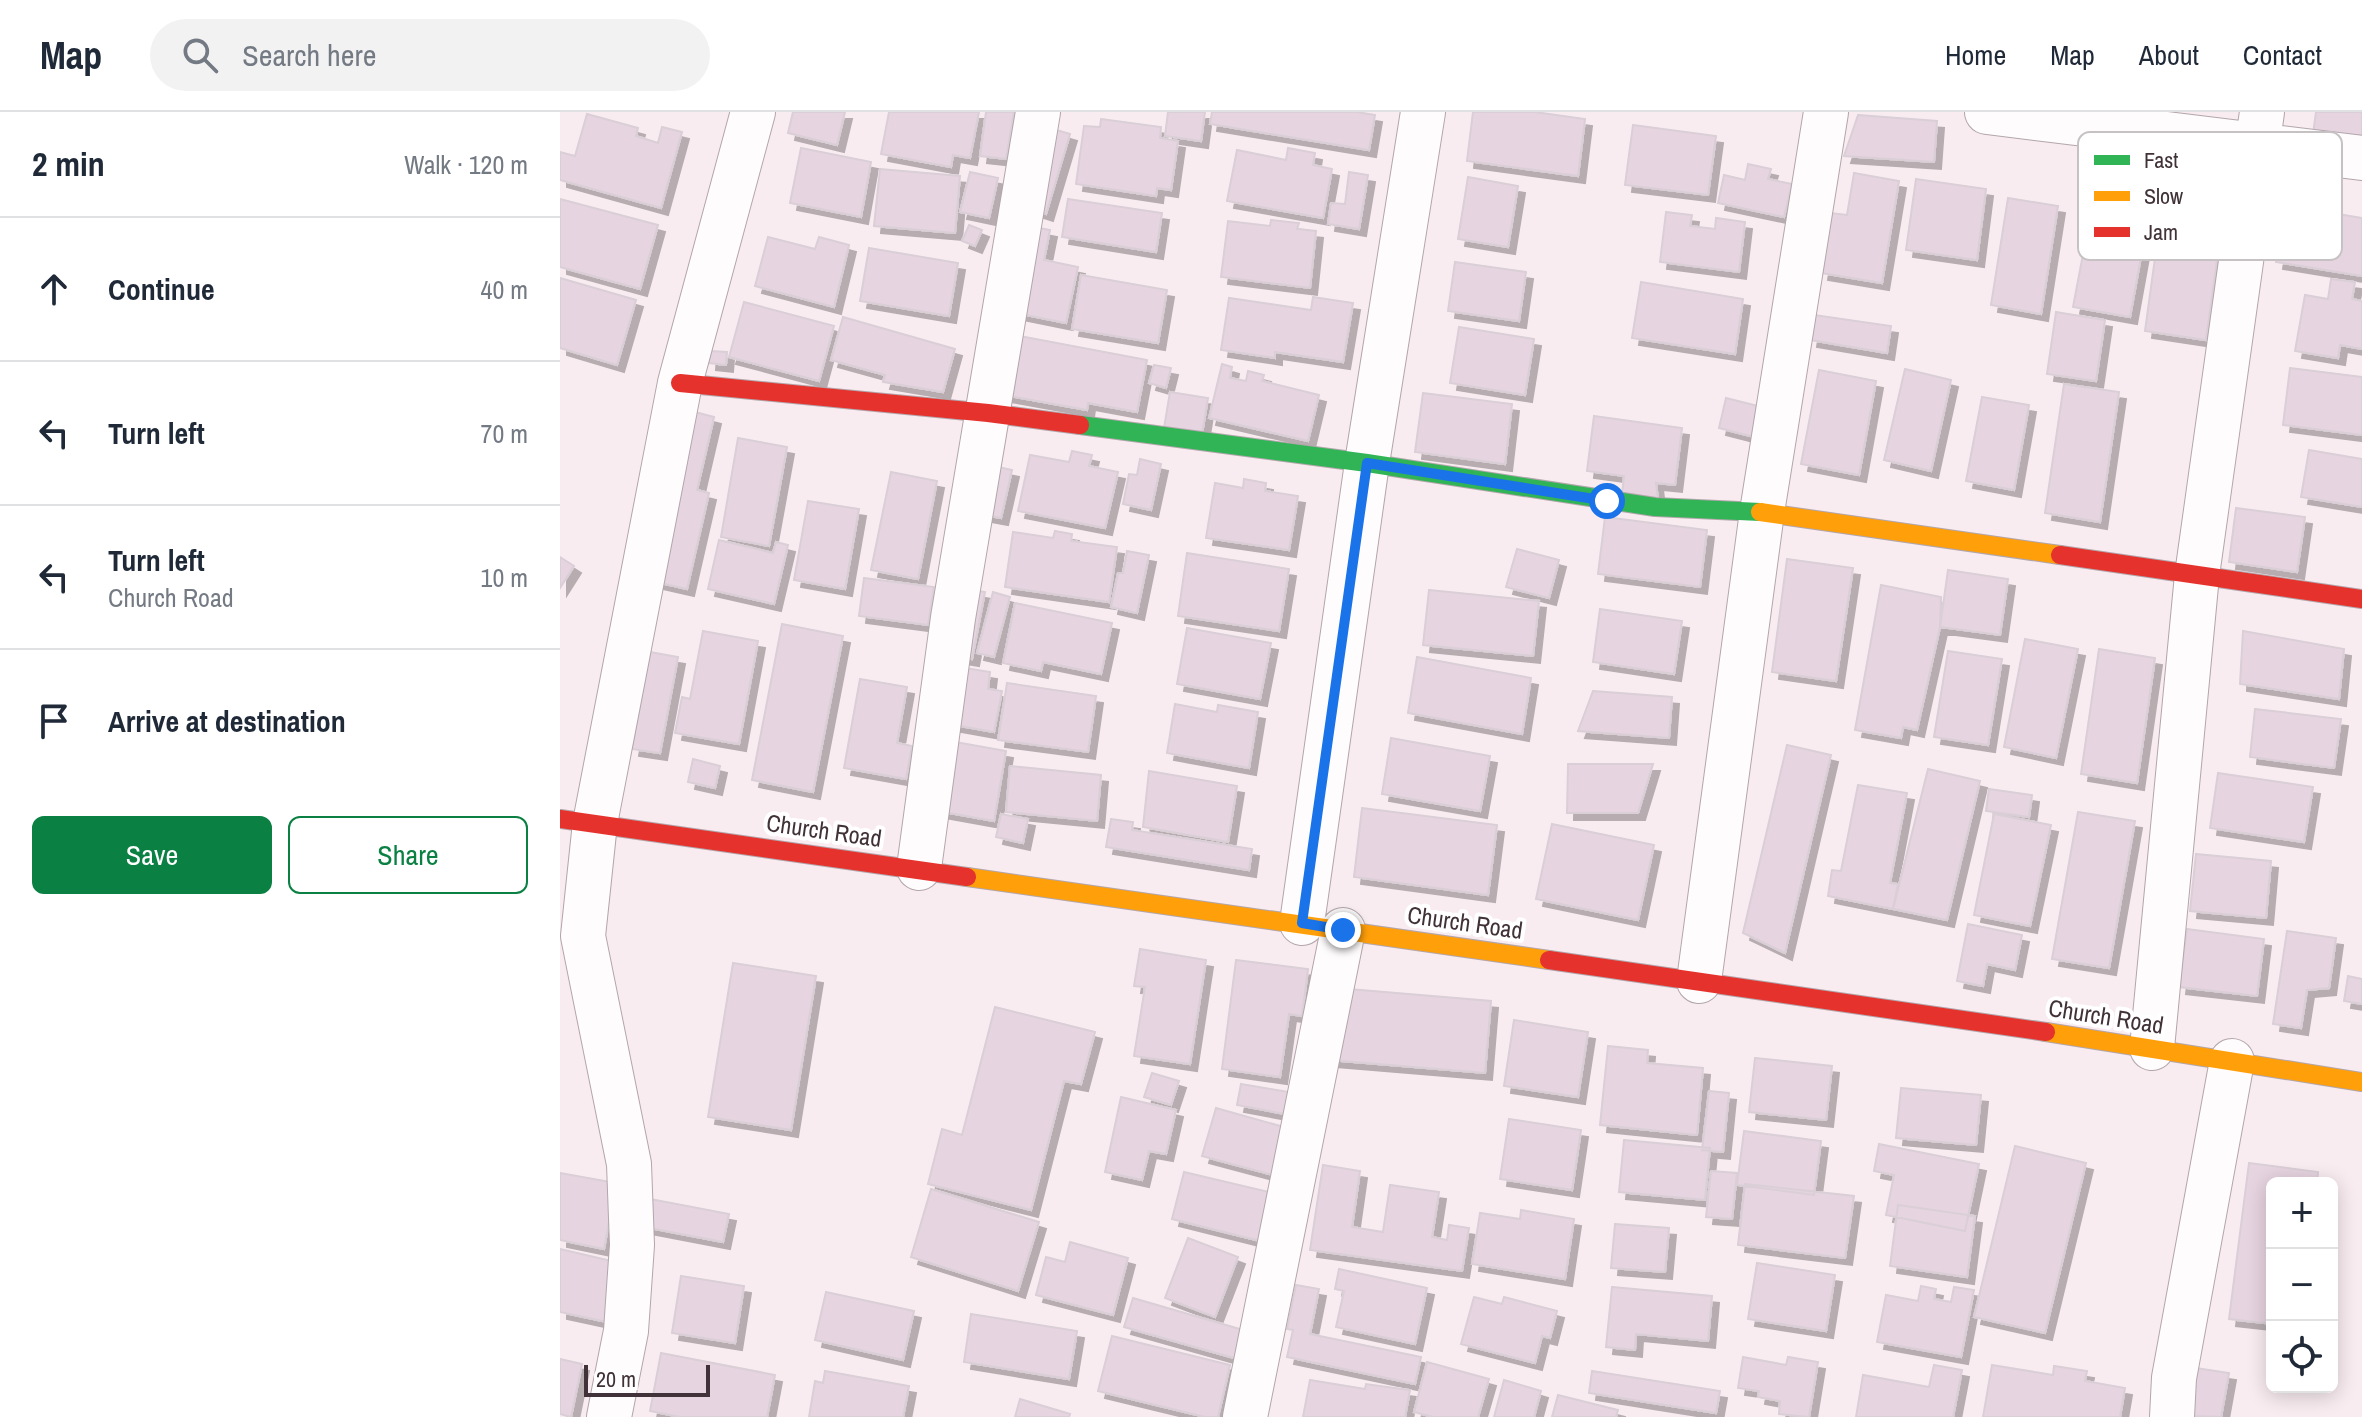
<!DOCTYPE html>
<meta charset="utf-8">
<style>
:root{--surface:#fff;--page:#f2f2f3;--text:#1f2937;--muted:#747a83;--line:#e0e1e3;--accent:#0b8043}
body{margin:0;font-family:"Archivo Narrow",sans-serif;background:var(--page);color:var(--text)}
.controls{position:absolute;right:24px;bottom:24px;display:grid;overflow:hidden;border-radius:12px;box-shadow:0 4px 20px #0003}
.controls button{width:72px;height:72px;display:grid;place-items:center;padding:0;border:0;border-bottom:2px solid var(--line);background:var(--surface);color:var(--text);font:40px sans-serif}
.scale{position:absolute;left:24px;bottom:20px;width:126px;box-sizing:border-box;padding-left:8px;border:4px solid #403238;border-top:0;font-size:22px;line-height:28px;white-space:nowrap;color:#403238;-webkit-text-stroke:6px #fff;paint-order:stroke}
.stop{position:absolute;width:24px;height:24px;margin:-18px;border:6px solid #1a73e8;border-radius:50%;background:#fff}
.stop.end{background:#1a73e8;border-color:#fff;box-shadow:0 2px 8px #0008}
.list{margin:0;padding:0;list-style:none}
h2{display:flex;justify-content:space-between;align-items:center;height:104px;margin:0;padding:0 32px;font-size:34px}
h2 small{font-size:26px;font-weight:400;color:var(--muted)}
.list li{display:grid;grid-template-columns:52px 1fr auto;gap:24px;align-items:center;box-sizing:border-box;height:144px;padding:0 32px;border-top:2px solid var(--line)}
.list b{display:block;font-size:30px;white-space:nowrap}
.list p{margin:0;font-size:26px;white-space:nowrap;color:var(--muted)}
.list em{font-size:26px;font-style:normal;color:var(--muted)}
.actions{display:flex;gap:16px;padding:24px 32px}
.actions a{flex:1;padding:18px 0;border:2px solid var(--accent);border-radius:12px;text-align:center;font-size:28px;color:var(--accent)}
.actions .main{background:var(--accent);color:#fff}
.icon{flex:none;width:44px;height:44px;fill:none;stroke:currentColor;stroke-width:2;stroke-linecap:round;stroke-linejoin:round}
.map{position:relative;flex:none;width:1802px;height:1305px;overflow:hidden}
header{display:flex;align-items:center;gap:48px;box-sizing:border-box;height:112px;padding:0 40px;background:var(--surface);border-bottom:2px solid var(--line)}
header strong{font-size:38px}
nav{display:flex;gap:44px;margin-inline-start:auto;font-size:28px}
.search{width:560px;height:72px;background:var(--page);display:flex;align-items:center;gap:20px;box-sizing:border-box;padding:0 28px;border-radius:44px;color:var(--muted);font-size:30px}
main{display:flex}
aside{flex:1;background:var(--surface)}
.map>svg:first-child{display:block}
</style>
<header>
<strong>Map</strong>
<div class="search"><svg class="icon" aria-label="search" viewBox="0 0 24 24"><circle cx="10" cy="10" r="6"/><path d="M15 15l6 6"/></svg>Search here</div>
<nav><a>Home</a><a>Map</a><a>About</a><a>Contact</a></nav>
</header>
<main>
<aside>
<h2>2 min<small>Walk · 120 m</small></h2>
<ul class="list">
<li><svg class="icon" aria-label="ahead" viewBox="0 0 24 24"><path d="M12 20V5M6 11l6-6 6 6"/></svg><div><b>Continue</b></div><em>40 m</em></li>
<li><svg class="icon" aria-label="left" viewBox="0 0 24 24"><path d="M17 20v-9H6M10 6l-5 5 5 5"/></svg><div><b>Turn left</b></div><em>70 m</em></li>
<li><svg class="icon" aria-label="left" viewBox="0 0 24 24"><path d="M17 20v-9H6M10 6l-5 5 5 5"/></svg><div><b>Turn left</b><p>Church Road</p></div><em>10 m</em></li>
<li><svg class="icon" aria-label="arrive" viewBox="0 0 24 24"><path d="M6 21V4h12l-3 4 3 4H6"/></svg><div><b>Arrive at destination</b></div></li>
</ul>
<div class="actions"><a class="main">Save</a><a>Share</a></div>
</aside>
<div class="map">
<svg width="1802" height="1305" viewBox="0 0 1802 1305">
<defs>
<filter id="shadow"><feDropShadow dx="7" dy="7" stdDeviation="0" flood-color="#0004"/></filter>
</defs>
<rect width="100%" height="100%" fill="#f9ecf1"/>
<path fill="#e6d4e0" stroke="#dacfd6" stroke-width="2" filter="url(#shadow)" d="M233,0H285L277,33L228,21Z
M329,0H419L410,46L393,43L391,55L321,42Z
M426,0H454L446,47L420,44Z
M608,0H645L641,29L605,24Z
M652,0H797L815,3L809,38L650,12Z
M913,0H975L1025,7L1018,64L907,49Z
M1756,0H1802V28L1753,22Z
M27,2L78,16L76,24L98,31L102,15L122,20L101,96L0,68V40L15,44Z
M1298,3L1377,9L1374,50L1284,44Z
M541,7L601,15L600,26L618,29L611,78L597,76L596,84L516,72L524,14L540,15Z
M1073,13L1156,24L1148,83L1065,73Z
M486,15L510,22L486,102L471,97Z
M241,36L311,50L301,105L230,91Z
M728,36L755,41L753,53L772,57L763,106L667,89L677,38L726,48Z
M1554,50L1597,57L1570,205L1513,195L1531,100L1545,102Z
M1188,52L1211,57L1208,67L1232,72L1224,105L1158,91L1164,63L1185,68Z
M320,57L400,64L395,121L314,114Z
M410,60L438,66L429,106L400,100Z
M789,60L808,63L799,117L768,112L771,91L785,92Z
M1294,61L1339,69L1322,171L1261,161L1271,101L1287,103Z
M908,65L958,74L948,135L898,127Z
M1356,67L1426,77L1417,148L1346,138Z
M1448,86L1498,94L1481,202L1431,193Z
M0,87L98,113L80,177L0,155Z
M508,87L602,101L596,140L502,125Z
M1725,93L1802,106V164L1716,150Z
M1106,100L1132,103L1130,114L1155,117L1156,106L1185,110L1179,160L1100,150Z
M711,108L739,111L737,117L756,119L750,176L661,165L668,109L710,114Z
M409,113L422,118L415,134L402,129Z
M464,113L490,118L484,148L518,155L506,211L456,201Z
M1599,117L1660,126L1646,228L1585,219Z
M208,125L255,137L259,125L289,133L274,195L195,174Z
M309,136L398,151L389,204L300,189Z
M895,150L966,160L959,209L888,199Z
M521,163L607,178L598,231L512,217Z
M0,166L76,188L57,253L0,236Z
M1771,167L1795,170L1792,187L1802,189V237L1780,233L1778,246L1735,239L1745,183L1768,187Z
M1081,170L1183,187L1175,242L1072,226Z
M753,185L793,191L783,250L715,240V246L661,238L669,186L751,198Z
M184,190L274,214L259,269L169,245Z
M1496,200L1545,208L1536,269L1487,262Z
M1254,203L1331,214L1327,241L1250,228Z
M283,205L395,237L383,280L323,270L325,263L271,248Z
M899,215L974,227L965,283L890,271Z
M449,222L587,248L577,300L528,291L527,298L438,282Z
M150,239L167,240L166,253L149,251Z
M662,252L672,255L670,266L686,269L688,259L704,263L702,269L759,283L748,329L649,306Z
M594,253L611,256L606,276L589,271Z
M1730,256L1802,265V323L1723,313Z
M1345,257L1391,268L1371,359L1324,348Z
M1259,258L1316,269L1299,363L1241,352Z
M1504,272L1559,280L1540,410L1485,401Z
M610,280L648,286L642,322L604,316Z
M863,281L952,292L945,352L855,340Z
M1422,285L1469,293L1454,378L1406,369Z
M1166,286L1206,296L1198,326L1159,316Z
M135,300L154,305L137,378L149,381L127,477L96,470Z
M1034,304L1122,316L1115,373L1096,371L1098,387L1062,382L1064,364L1027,359Z
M178,326L227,335L209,434L161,425Z
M1749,338L1802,347V395L1741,385Z
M512,339L532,343L529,354L558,360L545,416L458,399L470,343L509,350Z
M580,347L601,352L591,398L563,392L569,362L577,363Z
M429,353L452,358L441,406L419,402Z
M331,360L377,369L358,467L311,458Z
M684,367L706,371L705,379L738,384L729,438L646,426L655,371L683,376Z
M248,389L299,397L285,477L234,468Z
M1676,396L1745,405L1737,460L1669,450Z
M1045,405L1147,418L1140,475L1038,462Z
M495,419L512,422L511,429L557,435L549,490L445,475L453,420L493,426Z
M159,428L213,441L216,430L228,433L214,492L148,477Z
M957,437L999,448L989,486L946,475Z
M567,439L589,443L577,501L551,495L558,461H563Z
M627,441L729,457L719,519L618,504Z
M0,445L14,454L0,476Z
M1227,447L1293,456L1276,569L1212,560Z
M1388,458L1448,467L1440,523L1380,515Z
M304,466L374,475L368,513L299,504Z
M1321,473L1381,485L1380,515L1357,618L1343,615L1341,626L1295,618Z
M406,477L425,480L412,547L393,544Z
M869,478L979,489L973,544L863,533Z
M433,480L450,485L434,545L417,541Z
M455,491L552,511L541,562L483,550L481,559L443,551Z
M1040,497L1122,509L1114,562L1033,550Z
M222,512L283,524L253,680L192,668Z
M627,516L711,531L700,587L617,572Z
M143,519L198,529L179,632L115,621L122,585L130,587Z
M1683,519L1784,537L1779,587L1680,572Z
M1465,527L1518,537L1496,646L1444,635Z
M1539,537L1595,546L1577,671L1521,662Z
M1388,539L1442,547L1428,633L1374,625Z
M90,540L118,545L100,641L72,637Z
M857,545L971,566L962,622L848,601Z
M393,554L430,560L428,577L442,579L434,620L383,611Z
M300,567L347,575L337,631L352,634L346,667L284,656Z
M447,571L536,584L528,640L438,628Z
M1033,579L1112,585L1109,626L1018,619Z
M615,592L657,600L658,593L698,600L689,656L607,641Z
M1695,597L1781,607L1774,656L1690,645Z
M831,626L930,644L920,699L822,682Z
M390,629L446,639L434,709L378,699Z
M1227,633L1271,643L1225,841L1183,821Z
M133,647L160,654L155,676L128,670Z
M1008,652H1093L1078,701H1007Z
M450,654L541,663L537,709L446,700Z
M1368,657L1420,669L1387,808L1333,797Z
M589,659L677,674L668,730L583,715Z
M1658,661L1753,675L1744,730L1650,716Z
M1298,673L1347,681L1330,771L1338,772L1333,797L1268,784L1272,758L1281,759Z
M1429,677L1472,683L1469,705L1426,699Z
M802,696L937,713L928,783L794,765Z
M1518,700L1575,709L1549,856L1492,847Z
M441,702L468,707L463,731L436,725Z
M1434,702L1491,713L1470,814L1414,803Z
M551,707L573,710L572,718L692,737L689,758L546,735Z
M992,712L1094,733L1078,808L976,787Z
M1636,742L1711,749L1706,806L1630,799Z
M1408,812L1462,823L1455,858L1427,852L1423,874L1397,869Z
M1627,817L1704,827L1697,884L1619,875Z
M1727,819L1776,826L1769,876L1747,878L1741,916L1713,912Z
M580,837L646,848L630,952L574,944L585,875L574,874Z
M676,848L748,857L742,904L729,902L720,965L662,957Z
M173,851L256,864L231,1018L148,1005Z
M1788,864L1802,867V892L1784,889Z
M777,876L931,889L925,961L770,948Z
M435,895L535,920L521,972L504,969L471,1098L368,1072L382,1017L402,1023Z
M954,908L1028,920L1018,985L944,974Z
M1048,934L1088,938L1087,951L1143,956L1137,1023L1040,1013Z
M1195,946L1272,954L1266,1008L1189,1000Z
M592,961L619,969L611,993L584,985Z
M681,972L746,983L741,1005L677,993Z
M1341,976L1421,983L1416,1033L1336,1026Z
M1149,979L1169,981L1163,1040L1142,1038Z
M561,985L616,998L606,1042L589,1039L582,1068L545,1060Z
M656,996L731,1017L717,1064L642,1044Z
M949,1007L1021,1018L1012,1078L940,1067Z
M1184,1019L1261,1029L1254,1083L1177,1073Z
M1064,1028L1150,1036L1145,1088L1059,1080Z
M1319,1032L1419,1052L1405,1119L1326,1103L1334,1063L1314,1059Z
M1455,1034L1526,1051L1485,1221L1414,1205Z
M1689,1051L1758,1060L1757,1071H1712V1212L1669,1207Z
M763,1053L800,1059L792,1115L823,1120L830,1073L879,1080L872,1125L887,1128L889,1113L909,1116L902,1159L750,1138Z
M1151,1059L1177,1061L1172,1107L1146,1105Z
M624,1060L713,1081L700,1129L612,1107Z
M0,1061L56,1071L44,1137L0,1128Z
M1185,1072L1294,1084L1285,1146L1178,1133Z
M371,1077L479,1110L458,1179L351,1145Z
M85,1086L169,1102L163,1130L79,1114Z
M1338,1093L1415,1104L1407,1165L1330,1154Z
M961,1098L1014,1107L1005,1167L912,1152L920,1101L960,1107Z
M1055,1112L1109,1116L1105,1160L1051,1156Z
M628,1126L678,1145L655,1205L605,1186Z
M510,1130L568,1146L553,1203L476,1183L486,1145L505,1150Z
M0,1137L60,1151L47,1210L0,1200Z
M1197,1151L1275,1163L1266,1219L1188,1207Z
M779,1157L867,1176L855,1232L776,1215L784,1179L775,1177Z
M121,1164L184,1174L175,1231L112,1221Z
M736,1173L759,1177L750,1222L861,1245L855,1272L727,1245L733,1218L727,1217Z
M1361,1174L1376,1177L1374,1187L1391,1190L1394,1175L1414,1178L1401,1245L1317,1230L1326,1183L1358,1189Z
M1052,1175L1152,1184L1148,1229L1076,1222L1075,1238L1046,1235Z
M266,1180L354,1199L343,1248L255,1228Z
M914,1185L942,1192L944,1185L997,1199L990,1226L982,1224L975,1251L901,1232Z
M573,1186L690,1220L681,1248L564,1215Z
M411,1202L517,1219L509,1267L404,1250Z
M552,1224L670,1253L658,1305H645L538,1279Z
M101,1241L215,1263L207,1305H120L90,1299Z
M1183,1245L1226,1253L1228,1245L1258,1250L1249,1305L1219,1302L1220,1289L1198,1285L1199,1279L1178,1276Z
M0,1247L22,1252L11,1305L0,1302Z
M867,1250L929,1267L918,1305H873L854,1300Z
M1374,1253L1402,1258L1393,1305H1296L1303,1263L1369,1275Z
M1432,1253L1493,1263L1494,1254L1527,1259L1525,1269L1565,1276L1560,1305H1423Z
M1636,1256L1669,1261L1661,1305L1628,1304Z
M265,1259L349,1274L343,1305H249L255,1269L263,1271Z
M1032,1259L1160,1279L1156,1301L1029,1281Z
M750,1268L805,1277L806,1272L850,1278L845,1305H743Z
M944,1268L981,1279L974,1305H934Z
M998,1283L1058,1298L1056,1305H992Z
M460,1287L510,1302L509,1305H455Z"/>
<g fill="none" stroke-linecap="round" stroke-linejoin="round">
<g stroke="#b2a6ab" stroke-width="46">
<path id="street" d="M1427,0L1802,46
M359,756L393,506L478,0
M742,811L807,351L863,0
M1139,869L1202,400L1266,0
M1592,936L1637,463L1702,0
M49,1305L66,1219L72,1133L69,1052L23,824L35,711L120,271L193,0
M685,1305L783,818
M1612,1305L1614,1266L1672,949"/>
</g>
<g stroke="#b2a6ab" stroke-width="20">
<path id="fast" d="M520,313L807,351L1095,395L1200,400"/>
</g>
<g stroke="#b2a6ab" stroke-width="20">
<path id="slow" d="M1200,400L1500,443
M407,765L989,848
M1486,920L1802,970"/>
</g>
<g stroke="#b2a6ab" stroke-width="20">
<path id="jam" d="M120,271L428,301L520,313
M1500,443L1802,487
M0,707L407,765
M989,848L1486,920"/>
</g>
<use href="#street" stroke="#fefcfd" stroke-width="44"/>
<use href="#fast" stroke="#30b455" stroke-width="18"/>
<use href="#slow" stroke="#ff9f0a" stroke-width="18"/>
<use href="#jam" stroke="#e5322d" stroke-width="18"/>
</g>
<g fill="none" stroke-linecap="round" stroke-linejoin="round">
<path stroke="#1a73e8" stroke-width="10" d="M783,818L742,811L807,351L1047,389"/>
</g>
<g text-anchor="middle" stroke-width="8" stroke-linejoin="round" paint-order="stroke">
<g font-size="24" fill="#403238" stroke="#fff">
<text transform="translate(264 719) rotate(8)" y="8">Church Road</text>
<text transform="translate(905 811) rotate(8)" y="8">Church Road</text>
<text transform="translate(1546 905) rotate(9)" y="8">Church Road</text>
</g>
</g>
<rect x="1518" y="20" width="264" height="128" rx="12" fill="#fff" stroke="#c6c2c3" stroke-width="2"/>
<rect x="1534" y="43" width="36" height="10" fill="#30b455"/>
<rect x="1534" y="79" width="36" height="10" fill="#ff9f0a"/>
<rect x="1534" y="115" width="36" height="10" fill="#e5322d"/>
<g font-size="22" fill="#403238">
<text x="1584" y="56">Fast</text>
<text x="1584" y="92">Slow</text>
<text x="1584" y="128">Jam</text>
</g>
</svg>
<div class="controls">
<button>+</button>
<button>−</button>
<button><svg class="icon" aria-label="locate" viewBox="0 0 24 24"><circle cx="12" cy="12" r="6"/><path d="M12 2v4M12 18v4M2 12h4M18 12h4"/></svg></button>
</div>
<div class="scale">20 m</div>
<div class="stop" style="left:1047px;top:389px"></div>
<div class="stop end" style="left:783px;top:818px"></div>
</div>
</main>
